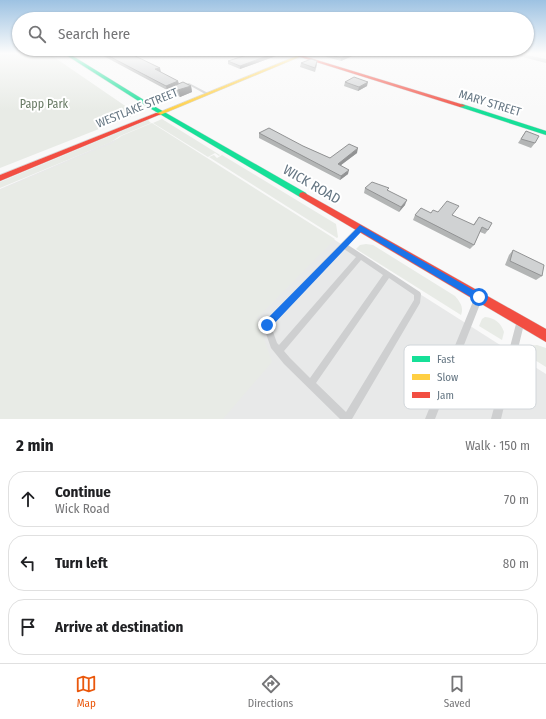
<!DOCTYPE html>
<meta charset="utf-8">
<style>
:root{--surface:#fff;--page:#f6f6f6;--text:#202124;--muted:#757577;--line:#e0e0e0;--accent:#ea580c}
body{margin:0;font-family:"Fira Sans Condensed",sans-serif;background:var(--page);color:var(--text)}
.stop{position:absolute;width:12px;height:12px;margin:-9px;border:3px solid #1a73e8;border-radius:50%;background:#fff}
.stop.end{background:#1a73e8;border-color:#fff;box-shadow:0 1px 4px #0008}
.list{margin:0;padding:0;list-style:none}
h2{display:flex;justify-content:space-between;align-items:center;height:52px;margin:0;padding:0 16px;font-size:17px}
h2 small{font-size:13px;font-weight:400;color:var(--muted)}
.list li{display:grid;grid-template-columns:26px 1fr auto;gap:12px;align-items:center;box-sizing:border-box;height:56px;margin:0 8px 8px;padding:0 8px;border:1px solid var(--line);border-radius:16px}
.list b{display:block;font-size:15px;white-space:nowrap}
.list p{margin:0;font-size:13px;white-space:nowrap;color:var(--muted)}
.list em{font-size:13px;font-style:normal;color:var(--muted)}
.icon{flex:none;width:22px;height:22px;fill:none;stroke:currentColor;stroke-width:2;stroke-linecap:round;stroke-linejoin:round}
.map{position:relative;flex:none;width:546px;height:419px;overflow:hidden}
.search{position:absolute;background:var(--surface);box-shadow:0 1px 3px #0004;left:12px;right:12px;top:12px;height:44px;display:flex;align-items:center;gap:10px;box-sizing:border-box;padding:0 14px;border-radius:22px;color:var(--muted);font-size:15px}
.sheet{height:244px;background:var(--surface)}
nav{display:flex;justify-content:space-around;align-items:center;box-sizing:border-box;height:56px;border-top:1px solid var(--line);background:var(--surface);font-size:11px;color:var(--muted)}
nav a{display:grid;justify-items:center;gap:2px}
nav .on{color:var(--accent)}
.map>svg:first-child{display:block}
</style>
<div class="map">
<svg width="546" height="419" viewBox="0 0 546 419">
<rect width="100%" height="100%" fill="#f9f9f9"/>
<path fill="#e8e9e9" d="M152,124L546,374V419H0V189Z"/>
<path fill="#e8ebe6" d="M0,53H48L137,114L0,168Z
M162,119L220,155L219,156L215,153L208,157L153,123Z
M148,120L151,123L120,136L111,142L0,188V182Z
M152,123L335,239L257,318L272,362L223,419H0V190L93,151L113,143L121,136Z
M214,155L217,158L222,155L336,224L338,237L337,238L209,157Z
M366,244L373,245L455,296C460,302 464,307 461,315L356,249L360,245Z
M485,317C495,318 501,323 504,332L502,340L479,326L482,319Z
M537,345L546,348V367L522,352L526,346Z"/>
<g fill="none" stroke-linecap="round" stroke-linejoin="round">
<g stroke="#d5d6d7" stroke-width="1">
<path id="fast" d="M63,53H68L152,105L306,193L307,195L306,197H300L148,107Z
M462,104L546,131V135L460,107L459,106Z"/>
</g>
<g stroke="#d5d6d7" stroke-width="1">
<path id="slow" d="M304,53H309L160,115L155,114Z"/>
</g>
<g stroke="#d5d6d7" stroke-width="1">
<path id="jam" d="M297,54L464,105L465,106L460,107L297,56Z
M156,113L161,114L0,181V175Z
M303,192L546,329V342L300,197L299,195L300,193Z"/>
</g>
<path fill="#cecfd0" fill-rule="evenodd" d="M189,83L208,93L205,94L189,85L144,102L141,101Z
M358,226H362L363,228L348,245L420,292L421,294L420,303L352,419H340L284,364L271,348L263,325L264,322ZM344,249L356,257L279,345L277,343L271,326ZM361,260L383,275L310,378L290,358L284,351ZM389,278L414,295V300L346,412L316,383Z
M478,296L481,297L482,299L435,419H425L474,299L475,297Z
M520,320L523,321L524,324L501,419H491L516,324L517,321Z"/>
<path fill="#cecfd0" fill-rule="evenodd" d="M507,53H517L546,59V63Z"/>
<use href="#fast" fill="#16e098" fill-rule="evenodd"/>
<use href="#slow" fill="#ffcf43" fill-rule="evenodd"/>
<use href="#jam" fill="#f24e42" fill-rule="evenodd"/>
</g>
<path fill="#b3b5b5" d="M98,53H129L161,72H159L178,81L179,84L191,86L192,92L180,97L173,93L172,88L167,90Z
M245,53H284L240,69L228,64V61L245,55Z
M324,53H359L341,61L323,56Z
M453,53H470L466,56Z
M317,61V65L315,72L300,67L301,63Z
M345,82L367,86L358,91L344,86Z
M526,131L535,143L531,148L518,143Z
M259,133L303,146L330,158L357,153L341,165L348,174L340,180L259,138Z
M365,188L388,190L405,205L399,212L364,193Z
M438,212L452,215L473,225L479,217L488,230L485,234L480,232L474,245L470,249L413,220L415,215Z
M513,250L542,276L536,280L505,265L509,255Z"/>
<path fill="#929394" d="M275,53H284L240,69V66Z
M352,53H359L341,61V58Z
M160,68L161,72L156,73L155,69Z
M178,81L179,85L171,87L172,88L167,90L166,86Z
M368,82L367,86L358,91L359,87Z
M191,86L192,92L180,97L178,90Z
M358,148L357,153L337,168L338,164Z
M349,170L348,174L340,180L341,176Z
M407,200L405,205L399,212L401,207Z"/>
<path fill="#d0d2d3" stroke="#929394" d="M103,53H129L160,68L155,69L178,81L166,86Z
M247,53H275L240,66L228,61L250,54Z
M324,53H352L341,58Z
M311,59L317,61L315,68L301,63Z
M354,77L368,82L359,87L345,82Z
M183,82L191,86L178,90L171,87Z
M269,128L303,146L330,158L349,144L358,148L338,164L349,170L341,176L259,133Z
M526,131L539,136L535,143L521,139Z
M372,182L389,188L387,190L407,200L401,207L365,188Z
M447,201L459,206L452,215L474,225L479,217L492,223L488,230L482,227L474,245L415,215L421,208L431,213L433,210L438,212Z
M513,250L544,265L542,276L510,261Z"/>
<linearGradient id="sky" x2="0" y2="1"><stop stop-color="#9dc2e2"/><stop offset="0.48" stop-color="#fcfcfc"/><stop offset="1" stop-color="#fcfcfc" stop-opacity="0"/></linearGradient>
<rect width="546" height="111" fill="url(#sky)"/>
<path fill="#1a73e8" d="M360,225L482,295L483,297L482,300H476L361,232L270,328L267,329L264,328L262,325L264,322Z"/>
<g text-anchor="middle" stroke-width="4" stroke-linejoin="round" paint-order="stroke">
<g font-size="12" fill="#657683" stroke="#fff">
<text transform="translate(490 103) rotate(17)" y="4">MARY STREET</text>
<text transform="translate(137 108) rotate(-22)" y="4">WESTLAKE STREET</text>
</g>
<g font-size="12" fill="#687a64" stroke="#fff">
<text x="44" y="108">Papp Park</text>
</g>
<g font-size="14" fill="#657683" stroke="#fff">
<text transform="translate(312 184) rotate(30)" y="5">WICK ROAD</text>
</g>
</g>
<rect x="404" y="345" width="132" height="64" rx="6" fill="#fff" stroke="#d1d6da" stroke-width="1"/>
<rect x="412" y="356" width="18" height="6" fill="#16e098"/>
<rect x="412" y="374" width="18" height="6" fill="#ffcf43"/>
<rect x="412" y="392" width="18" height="6" fill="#f24e42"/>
<g font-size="11" fill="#657683">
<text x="437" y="363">Fast</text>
<text x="437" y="381">Slow</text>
<text x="437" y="399">Jam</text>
</g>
</svg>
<div class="stop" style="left:479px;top:297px"></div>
<div class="stop end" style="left:267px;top:325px"></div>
<div class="search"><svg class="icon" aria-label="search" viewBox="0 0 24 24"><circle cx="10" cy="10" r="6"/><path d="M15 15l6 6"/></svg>Search here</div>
</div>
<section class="sheet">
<h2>2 min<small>Walk · 150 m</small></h2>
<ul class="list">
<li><svg class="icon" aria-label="ahead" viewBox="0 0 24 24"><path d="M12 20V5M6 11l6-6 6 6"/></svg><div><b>Continue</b><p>Wick Road</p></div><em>70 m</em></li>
<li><svg class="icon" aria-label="left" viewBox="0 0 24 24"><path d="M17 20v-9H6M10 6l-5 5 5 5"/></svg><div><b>Turn left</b></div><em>80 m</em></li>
<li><svg class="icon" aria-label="arrive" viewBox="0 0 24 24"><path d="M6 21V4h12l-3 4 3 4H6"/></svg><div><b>Arrive at destination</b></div></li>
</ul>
</section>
<nav>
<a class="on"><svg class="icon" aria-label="map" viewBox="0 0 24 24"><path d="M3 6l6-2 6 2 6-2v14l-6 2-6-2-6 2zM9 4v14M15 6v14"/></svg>Map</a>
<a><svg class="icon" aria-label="directions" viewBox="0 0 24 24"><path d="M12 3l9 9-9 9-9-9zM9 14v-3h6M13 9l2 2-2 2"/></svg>Directions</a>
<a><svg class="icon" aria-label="saved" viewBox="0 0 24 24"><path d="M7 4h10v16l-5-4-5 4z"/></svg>Saved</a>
</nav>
